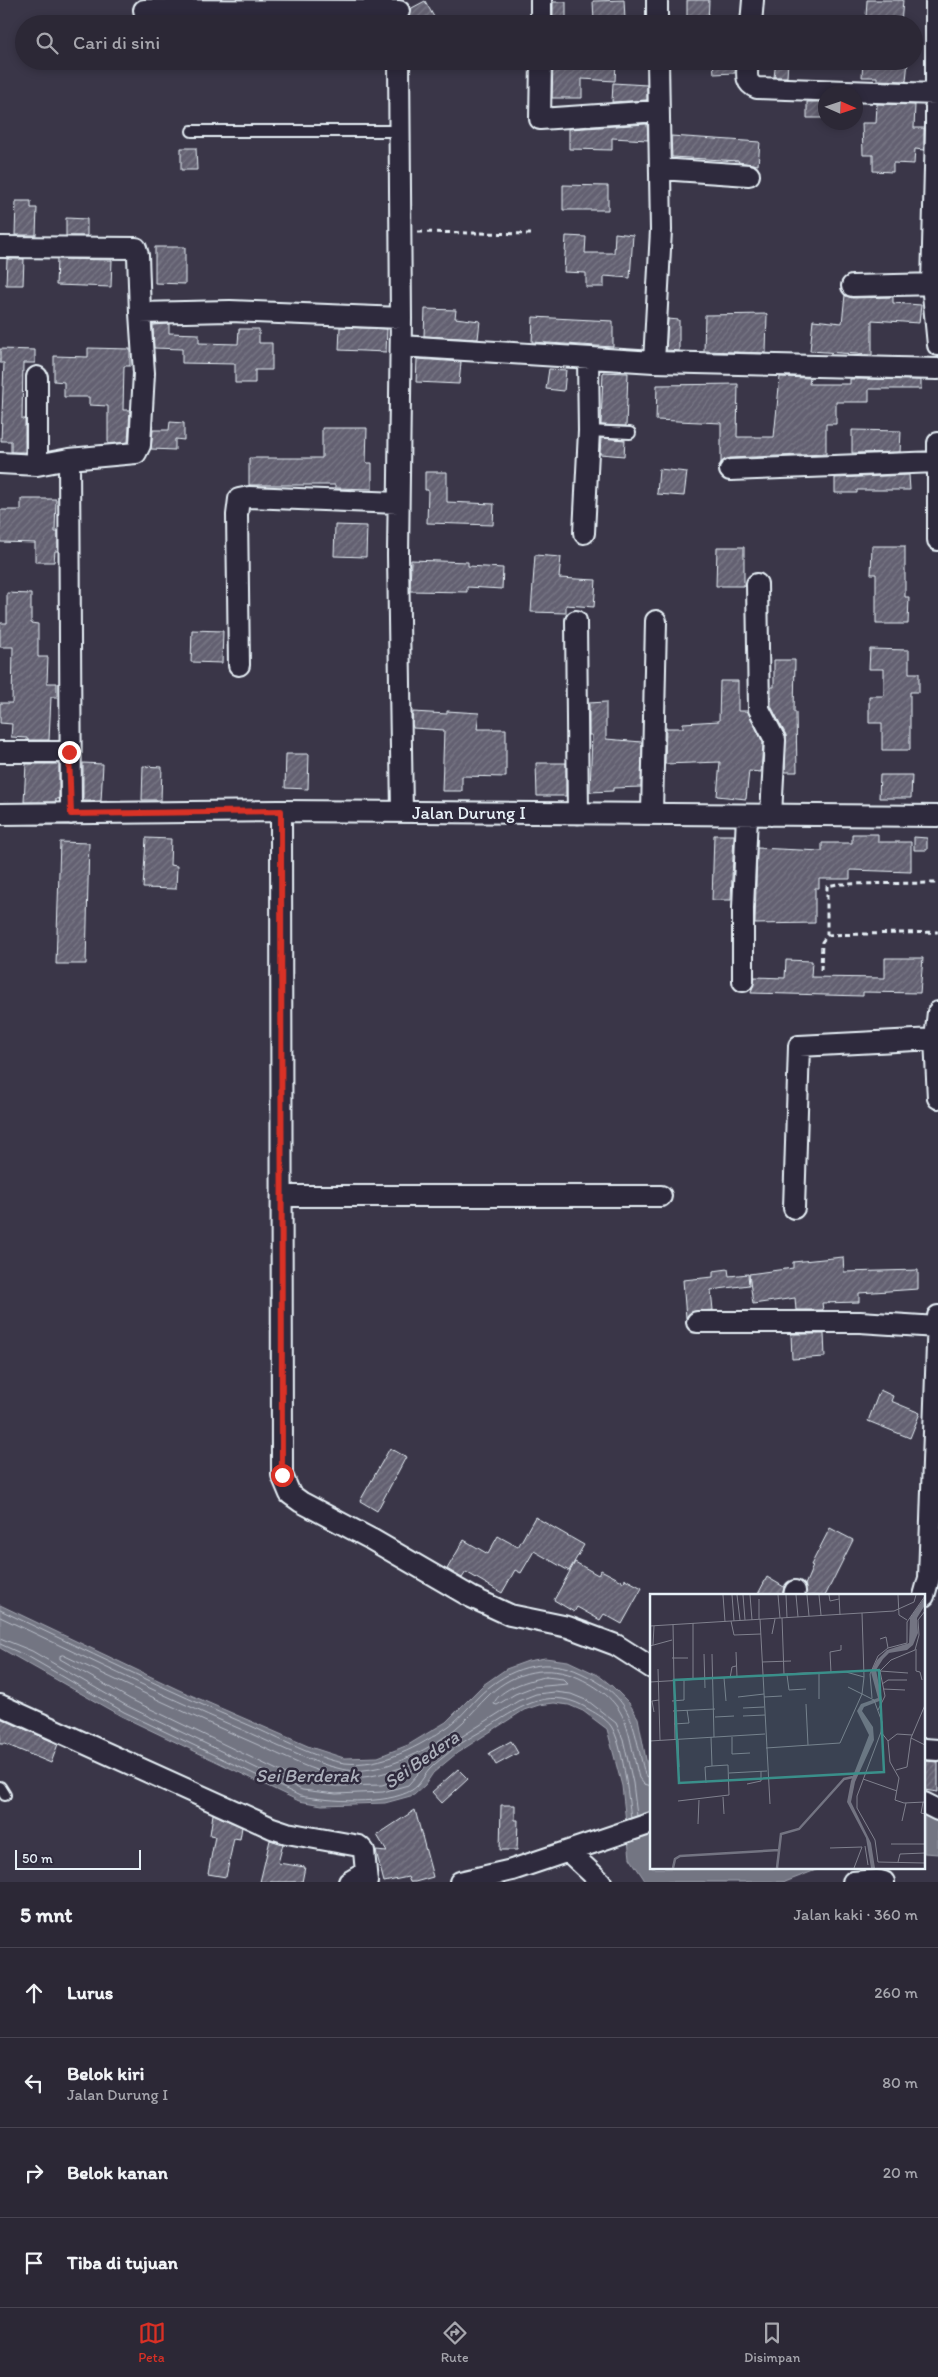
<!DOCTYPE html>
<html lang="id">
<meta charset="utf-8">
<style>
:root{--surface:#2c2836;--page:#34303e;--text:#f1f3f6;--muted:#a6a6ad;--line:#484451;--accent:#d93025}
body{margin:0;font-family:Itim,sans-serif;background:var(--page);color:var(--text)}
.compass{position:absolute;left:818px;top:85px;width:45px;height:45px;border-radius:50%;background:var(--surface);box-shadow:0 2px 8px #0003;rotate:93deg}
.scale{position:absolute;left:15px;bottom:12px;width:126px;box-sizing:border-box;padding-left:5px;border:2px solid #e8f1f8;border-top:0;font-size:14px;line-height:18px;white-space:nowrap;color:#e8f1f8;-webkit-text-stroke:4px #2f2a3d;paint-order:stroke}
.stop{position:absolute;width:15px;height:15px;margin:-11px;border:4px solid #d93025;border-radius:50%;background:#fff}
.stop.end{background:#d93025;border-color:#fff;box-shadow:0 1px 5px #0008}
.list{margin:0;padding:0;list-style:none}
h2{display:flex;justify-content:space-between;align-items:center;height:65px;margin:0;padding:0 20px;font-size:21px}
h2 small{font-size:16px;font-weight:400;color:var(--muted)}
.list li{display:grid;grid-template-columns:32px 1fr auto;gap:15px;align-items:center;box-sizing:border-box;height:90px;padding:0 20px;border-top:1px solid var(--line)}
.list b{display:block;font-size:19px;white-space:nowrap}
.list p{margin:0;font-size:16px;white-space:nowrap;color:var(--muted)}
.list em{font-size:16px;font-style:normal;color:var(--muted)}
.icon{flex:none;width:28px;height:28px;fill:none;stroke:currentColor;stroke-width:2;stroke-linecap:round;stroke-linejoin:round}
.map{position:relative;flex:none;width:938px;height:1882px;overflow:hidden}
.search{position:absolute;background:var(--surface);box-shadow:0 2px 8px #0003;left:15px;right:15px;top:15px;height:55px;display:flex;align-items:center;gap:12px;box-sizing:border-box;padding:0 18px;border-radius:28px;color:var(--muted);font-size:19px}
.sheet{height:425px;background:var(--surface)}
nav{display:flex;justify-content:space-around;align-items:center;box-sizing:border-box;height:70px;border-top:1px solid var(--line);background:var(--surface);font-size:14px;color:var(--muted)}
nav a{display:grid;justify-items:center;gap:2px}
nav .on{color:var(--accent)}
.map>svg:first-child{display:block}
</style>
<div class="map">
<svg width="938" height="1882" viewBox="0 0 938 1882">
<defs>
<pattern id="building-hatch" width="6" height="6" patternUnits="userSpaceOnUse" patternTransform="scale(1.25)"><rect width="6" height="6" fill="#636171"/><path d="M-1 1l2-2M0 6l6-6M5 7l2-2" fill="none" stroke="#797886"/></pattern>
</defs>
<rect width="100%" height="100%" fill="#3a3648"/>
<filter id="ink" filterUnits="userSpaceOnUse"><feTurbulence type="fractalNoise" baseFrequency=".02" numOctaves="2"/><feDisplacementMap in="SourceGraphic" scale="10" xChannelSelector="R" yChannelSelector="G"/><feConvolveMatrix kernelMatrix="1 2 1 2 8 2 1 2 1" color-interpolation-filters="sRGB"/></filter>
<g filter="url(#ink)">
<path fill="#737482" stroke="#a2a6b1" d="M0,1605L179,1690L310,1747L344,1758L378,1757L408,1745L446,1722L483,1685L506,1669L528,1661L545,1658L568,1661L598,1675L612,1686L629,1703L638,1718L652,1791V1868H821L785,1882H646L630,1858L622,1786L607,1729L583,1711L569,1705L554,1703L539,1705L524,1710L457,1753L433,1773L425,1785L414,1795L385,1803L322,1805L299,1801L121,1716L0,1648Z
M924,1812L938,1817V1854L924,1853Z"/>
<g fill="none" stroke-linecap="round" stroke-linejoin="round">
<path stroke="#b9bfc9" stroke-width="1" d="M0,1610C83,1649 166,1690 251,1726C276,1737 319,1760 345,1763C382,1767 419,1747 449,1726C464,1715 474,1699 488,1688C515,1666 548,1657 581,1673C635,1698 632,1724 645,1775L652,1779
M0,1617C79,1654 157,1693 238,1728C271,1742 305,1761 341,1769C377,1777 428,1751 455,1729C468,1719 478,1705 490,1694C515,1671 548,1664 579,1678C631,1703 626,1728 639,1778L644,1784L652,1786
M0,1638L32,1651L127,1706L302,1790L336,1794L383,1792L408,1785L426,1765L450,1744L518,1701L536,1694L555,1692L571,1694L588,1701L616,1723L623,1739L633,1783L637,1816
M0,1644L29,1657L124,1712L300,1796C329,1801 385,1806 412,1790C420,1785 423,1777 429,1770C435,1763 444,1757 452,1750C463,1741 477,1734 490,1726C523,1705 552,1685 590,1710C597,1714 606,1719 611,1726C623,1744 628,1796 631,1818
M63,1655C127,1685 191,1716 256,1744C283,1756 313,1772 342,1777C367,1780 389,1772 412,1764L415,1767L404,1778L382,1785L336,1786L304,1783L130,1699L60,1659V1656Z
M546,1677L563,1679L568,1684L533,1687L515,1694L497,1705L494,1704C498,1689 531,1679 546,1677Z"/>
</g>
<path fill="url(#building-hatch)" stroke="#e8f1f8" d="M624,0L625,20L594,22L593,1Z
M687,0H709L708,24H687Z
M867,0H903L901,24H869V17H866Z
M425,1L438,24H409L406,20L409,17L410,9Z
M553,2H566V24H553Z
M553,61L616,62L615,81L582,79V98H552Z
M713,61H736L735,73L714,74Z
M776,61H788L787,77H774Z
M863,61H908L906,81L877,80V77H862Z
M613,83L647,85V100L612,102Z
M807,102H826V118H807Z
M877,104L915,105L914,128H924V150L915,149L914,164L893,163V172L873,171V155H863L862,123H876Z
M647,124L648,140L612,138V150L569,149V129Z
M671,136L760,142L758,165L738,162L739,161L672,157Z
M181,148H196L197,170H181Z
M563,185L608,186V210H563Z
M16,201H31V208H37L36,235H15Z
M66,218L87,219V236H66Z
M615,233L633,235L630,278L604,276V287H586V273L564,272L566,236L586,237L585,253H614Z
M155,247H185V284L155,283Z
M7,259H24L23,285H6Z
M57,259L112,260L111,287L56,285Z
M845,295L852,298L893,297V303L921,305L919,323L872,320V355L810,351L813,320L842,323Z
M425,309L456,310L455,318L480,321L478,339L424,336Z
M767,314L766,353L704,351L705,315Z
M533,317L613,321V347L532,342Z
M668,319L679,320V351L666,350Z
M169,324V333L199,334V343L238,344L239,329H259V343H272V370H255V383H235V364L182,363V349L154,348L153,325Z
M340,327L387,329L386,352L339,350Z
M88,348L130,349V366H124L123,410H130L128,442L108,444V406L89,405V397H64V382L54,381V356L88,357Z
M0,349L35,350V363H23L22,419H25V452H11V441H1L4,363H0Z
M417,359L461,362L459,384L416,382Z
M549,369L566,370L564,391L546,389Z
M603,372L628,373L626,426L601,425Z
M780,377L810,378L809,384H850V379L921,380V389H869V402H836V424H826V454L730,458L721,463V423L656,420L657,385L738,384L737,437H774Z
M170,422L184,423V440L175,439V450L151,449L153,430H169Z
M322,428H367L366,463H372V489L335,488V485H249V458H322Z
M852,430L901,431L900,452L852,453Z
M601,438L625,440L624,456L600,454Z
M659,469L687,472L684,496L657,494Z
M425,472H447V502L494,504L493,525L427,523L428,490H425Z
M909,475L910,490H857V493H835V478Z
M21,499H56L55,532H58V551H55L54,562H35V543L0,542V510H21Z
M335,525L367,526L366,557L334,556Z
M872,546H905V597H909L908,624H876V574H871Z
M717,547H744V586H716Z
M535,555L561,557L559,578L596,580L594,607L566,605V613L531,612Z
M411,560L468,562V566L503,568L502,589L467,587V592L410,591Z
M7,593L31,594V623L38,624V657H48L47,683H57V697H51L49,740H27V738L11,737L12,724L0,723V703H12L13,647H0V623H7Z
M192,630L223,631L222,663L191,662Z
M870,649L909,650V673H919V692H910V750H882V723H869V696H884V669H869Z
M774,660H795L794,712H796L797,772H785L786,735L771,706V687H774Z
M720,681H738V711H748L763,743L761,772L749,771L746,799L717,796L720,762L665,764L666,728H683V723L719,721Z
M606,702V739L642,742L641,787L613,788V791L590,792L592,735H589V703Z
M447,711L479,713L477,729H506V777L462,776V791H442L444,730L413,728L412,724L413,712L447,714Z
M286,754H309L308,789L285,788Z
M83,763L103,764L101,801H83Z
M536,763H566V796H537Z
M26,764H59V799H56V802H24Z
M143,766L162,767L161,800H142Z
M880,775H912L911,798H879Z
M852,834H878V842H911V872L850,870V879H819V888H815V923L755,924L757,848L822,851V843H852Z
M714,835H734L731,900H712Z
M914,837L927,838V850H914Z
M146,838L171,839L170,865L177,866L176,889L143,888Z
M60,842L89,843L86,964H56Z
M885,958H923L920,993L863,992V996L751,993L755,977L785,978L786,960L812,961L811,977L885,978Z
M843,1257L844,1272L918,1270V1289L859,1293V1302L822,1303L823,1310H796L795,1298L753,1304L749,1274L793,1268V1262Z
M728,1269L729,1276L748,1274L749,1285L711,1290L713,1310L692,1312L686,1318L683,1280L713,1277V1271Z
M791,1334H824L825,1357L792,1359Z
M880,1390L893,1396L891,1401L920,1413L910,1438L868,1421Z
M390,1448L406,1457L377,1511L360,1501Z
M535,1517L584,1545L569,1571L534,1551L521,1573L515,1570L502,1593L466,1572L462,1578L447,1569L464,1540L488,1554L498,1536L518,1547Z
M830,1528L853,1540L825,1596H806L805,1585L813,1566L811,1565Z
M575,1562L598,1575L601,1570L624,1582L625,1579L642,1588L622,1624L604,1614L600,1620L577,1607L574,1612L554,1600Z
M767,1577L784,1587L782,1596H757Z
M0,1718L58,1744L51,1763L5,1744H0Z
M511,1741L518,1753L496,1765L489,1753Z
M924,1761L938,1762V1792L924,1790Z
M458,1769L468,1779L442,1803L432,1792Z
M501,1805H515V1820H518L517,1850H500Z
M415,1810L433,1877L415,1882H410L408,1877L384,1882L376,1851L387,1852L377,1835Z
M213,1814L242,1827L240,1839L234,1838L226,1877L208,1874L215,1836L210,1835Z
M270,1840L283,1844L278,1863L305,1867L302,1882H260Z"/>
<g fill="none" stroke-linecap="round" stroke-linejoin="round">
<g stroke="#e8f1f8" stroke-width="14">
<path id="service" d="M192,131H399
M589,431L630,433
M0,1787L5,1795"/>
</g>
<g stroke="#e8f1f8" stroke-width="24">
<path id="minor" d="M657,0V24
M936,0V130L932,284L938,345
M144,10L399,11
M541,24V0
M751,24L753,0
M399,61L401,318L398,555L402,812
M541,61L540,119L658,111
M748,61C747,73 744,83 757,88L936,94
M660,169L749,175
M0,247L136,248L138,255L140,313
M852,286L938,284
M401,346L654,362L938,369
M654,362L661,230L658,61
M938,443V540
M69,459L71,814
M0,463L37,465L69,459L136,453L140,445L144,373L140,313L230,311L401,318
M37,465V377
M730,470L937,462
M584,533L589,431L588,358
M757,584L759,709L775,740L771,815
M576,621L578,814
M239,665L237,515L239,499L249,497L398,503
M0,752H69
M281,811L282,1475L290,1494L301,1502L371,1539L471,1597L510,1615L568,1627L616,1645L652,1668
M0,814L281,811L938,816
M652,814L656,621
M743,981V908L747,815
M938,1012L935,1039L938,1098
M282,1196H661
M794,1208L799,1046L935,1039
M697,1322H860L937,1327
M794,1596L795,1591
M924,1596L929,1578L938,1316
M0,1705L272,1828L287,1833L359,1846L364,1851L366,1872
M924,1749L938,1750
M924,1803L938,1810
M569,1852L601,1882
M349,1882L366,1872L367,1882
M460,1882L512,1870L652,1823
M853,1882L877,1880L884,1882"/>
</g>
<path stroke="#e8f1f8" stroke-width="3" stroke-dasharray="5 4" stroke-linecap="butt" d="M418,232L532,234
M827,935L938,932
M821,970L822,942L827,935V886L838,884L938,883"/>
<use href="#service" stroke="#2f2a3d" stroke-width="10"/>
<use href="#minor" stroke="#2f2a3d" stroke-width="20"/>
</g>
</g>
<g fill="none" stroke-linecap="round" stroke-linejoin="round" filter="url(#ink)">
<path stroke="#d93025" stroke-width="6" d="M69,752L71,814L281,811L282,1475"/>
</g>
<g text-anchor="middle" stroke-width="5" stroke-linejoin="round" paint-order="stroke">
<g font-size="18" fill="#e8f1f8" stroke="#2f2a3d">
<text x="469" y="819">Jalan Durung I</text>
</g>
<g font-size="19" font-style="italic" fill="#aeb2bd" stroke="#2f2a3d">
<text transform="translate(421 1759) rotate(-35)" y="7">Sei Bedera</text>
<text x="307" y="1782">Sei Berderak</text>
</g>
</g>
<g transform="translate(650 1594)">
<rect width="275" height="275" fill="#3a3648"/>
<path d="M275,3V11L267,24L268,39L263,51L257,56L239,59L233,65L226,76L232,106L214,113L212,117L223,133L224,146L205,188L201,208L221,249L225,274H221L216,244L197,208L201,187L219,141L207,117L211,110L228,104L221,78L227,66L237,56L259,49L260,24Z" fill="#737482"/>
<path fill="none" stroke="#737482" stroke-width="2.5" d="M23,274L25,265L30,262L129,256M127,274L131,240L149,235L194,185L203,183"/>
<path fill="none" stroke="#80818e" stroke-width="1" d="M73,1L75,28M82,1L84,27M87,1L90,26M93,1L95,26M100,1L102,26M128,1L130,24M136,1L137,24M146,1L148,23M157,1L159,22M169,1L171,21M179,1L180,7L189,5M189,1L190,21M248,1L249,21L257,26M212,19L214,83M132,24L134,81M109,25V5M110,25L120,210M81,27L84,41L111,40M43,29V86M23,30L25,145M0,32L244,17L264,8L266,1M122,40L125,25M230,45L236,43L238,54M3,51L4,32M0,52L22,46M266,55V77L270,78L272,86M86,58L87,83M54,60L55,94M62,60L64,143M22,64H38M112,68L141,67M8,75L10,146M230,77L258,79M169,79V105M181,79L180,58L191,56V51M137,81L139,96L156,95M74,84L76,107M80,84L82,73L86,72M0,88L154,79L196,78L214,83L212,100L190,149L116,154M232,90L238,86H257M198,93L224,106L232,128L231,138L238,147L240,168L249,184L245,206L254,209L275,208M233,95L255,96M88,103L114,100M114,103L132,102M222,104L220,80L228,62L238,54L257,49V28L275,2M22,107L34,106V86M156,110L158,151M93,114L114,113M228,116L235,102L230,77L241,66L265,56L269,41L268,26L275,17M23,117L65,115M4,118L2,107L9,106M93,122L115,121M65,123L84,122M24,130L39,129L37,116M231,138L207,202V214L225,246L228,268L275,269M82,143V160L100,159M261,144L275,151M28,145L29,173M0,147L115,140M238,147L247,140L262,141M246,176L257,173L261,144L275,111M79,179L117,177M213,185L247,197M56,189L55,173L62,172M97,190L111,187V177M73,203L74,220M28,207L79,201L78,171L62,172L61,143M273,208L271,219L275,220V224M252,227L256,209M48,230L49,206M241,250H275M215,252L218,271M180,254L212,253L204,274M248,268L250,260L275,259"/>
<path fill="#3a8f8a" fill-opacity="0.15" stroke="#3a8f8a" stroke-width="2.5" d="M229,76L234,178L29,189L24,86Z"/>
<rect width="275" height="275" fill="none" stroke="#e8f1f8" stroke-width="2.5"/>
</g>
</svg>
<svg class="compass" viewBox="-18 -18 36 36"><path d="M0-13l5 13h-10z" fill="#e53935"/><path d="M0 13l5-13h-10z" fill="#a6a6ad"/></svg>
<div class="scale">50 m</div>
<div class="stop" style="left:282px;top:1475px"></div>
<div class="stop end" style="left:69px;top:752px"></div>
<div class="search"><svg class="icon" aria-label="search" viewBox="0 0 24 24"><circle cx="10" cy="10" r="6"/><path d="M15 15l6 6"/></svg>Cari di sini</div>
</div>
<section class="sheet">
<h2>5 mnt<small>Jalan kaki · 360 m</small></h2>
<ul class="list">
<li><svg class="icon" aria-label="ahead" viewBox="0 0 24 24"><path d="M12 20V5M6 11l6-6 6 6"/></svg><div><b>Lurus</b></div><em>260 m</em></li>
<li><svg class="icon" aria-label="left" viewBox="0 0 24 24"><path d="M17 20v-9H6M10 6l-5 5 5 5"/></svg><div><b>Belok kiri</b><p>Jalan Durung I</p></div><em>80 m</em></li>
<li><svg class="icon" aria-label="right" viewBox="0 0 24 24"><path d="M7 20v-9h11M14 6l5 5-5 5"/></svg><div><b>Belok kanan</b></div><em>20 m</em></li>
<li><svg class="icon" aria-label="arrive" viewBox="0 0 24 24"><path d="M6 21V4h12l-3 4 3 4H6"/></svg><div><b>Tiba di tujuan</b></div></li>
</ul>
</section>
<nav>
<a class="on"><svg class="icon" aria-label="map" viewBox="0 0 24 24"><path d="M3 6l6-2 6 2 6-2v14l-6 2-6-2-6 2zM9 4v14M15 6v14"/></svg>Peta</a>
<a><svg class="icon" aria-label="directions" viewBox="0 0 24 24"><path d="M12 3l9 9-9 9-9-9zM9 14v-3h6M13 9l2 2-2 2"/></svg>Rute</a>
<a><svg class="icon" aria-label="saved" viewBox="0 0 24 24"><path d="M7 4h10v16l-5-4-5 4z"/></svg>Disimpan</a>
</nav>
